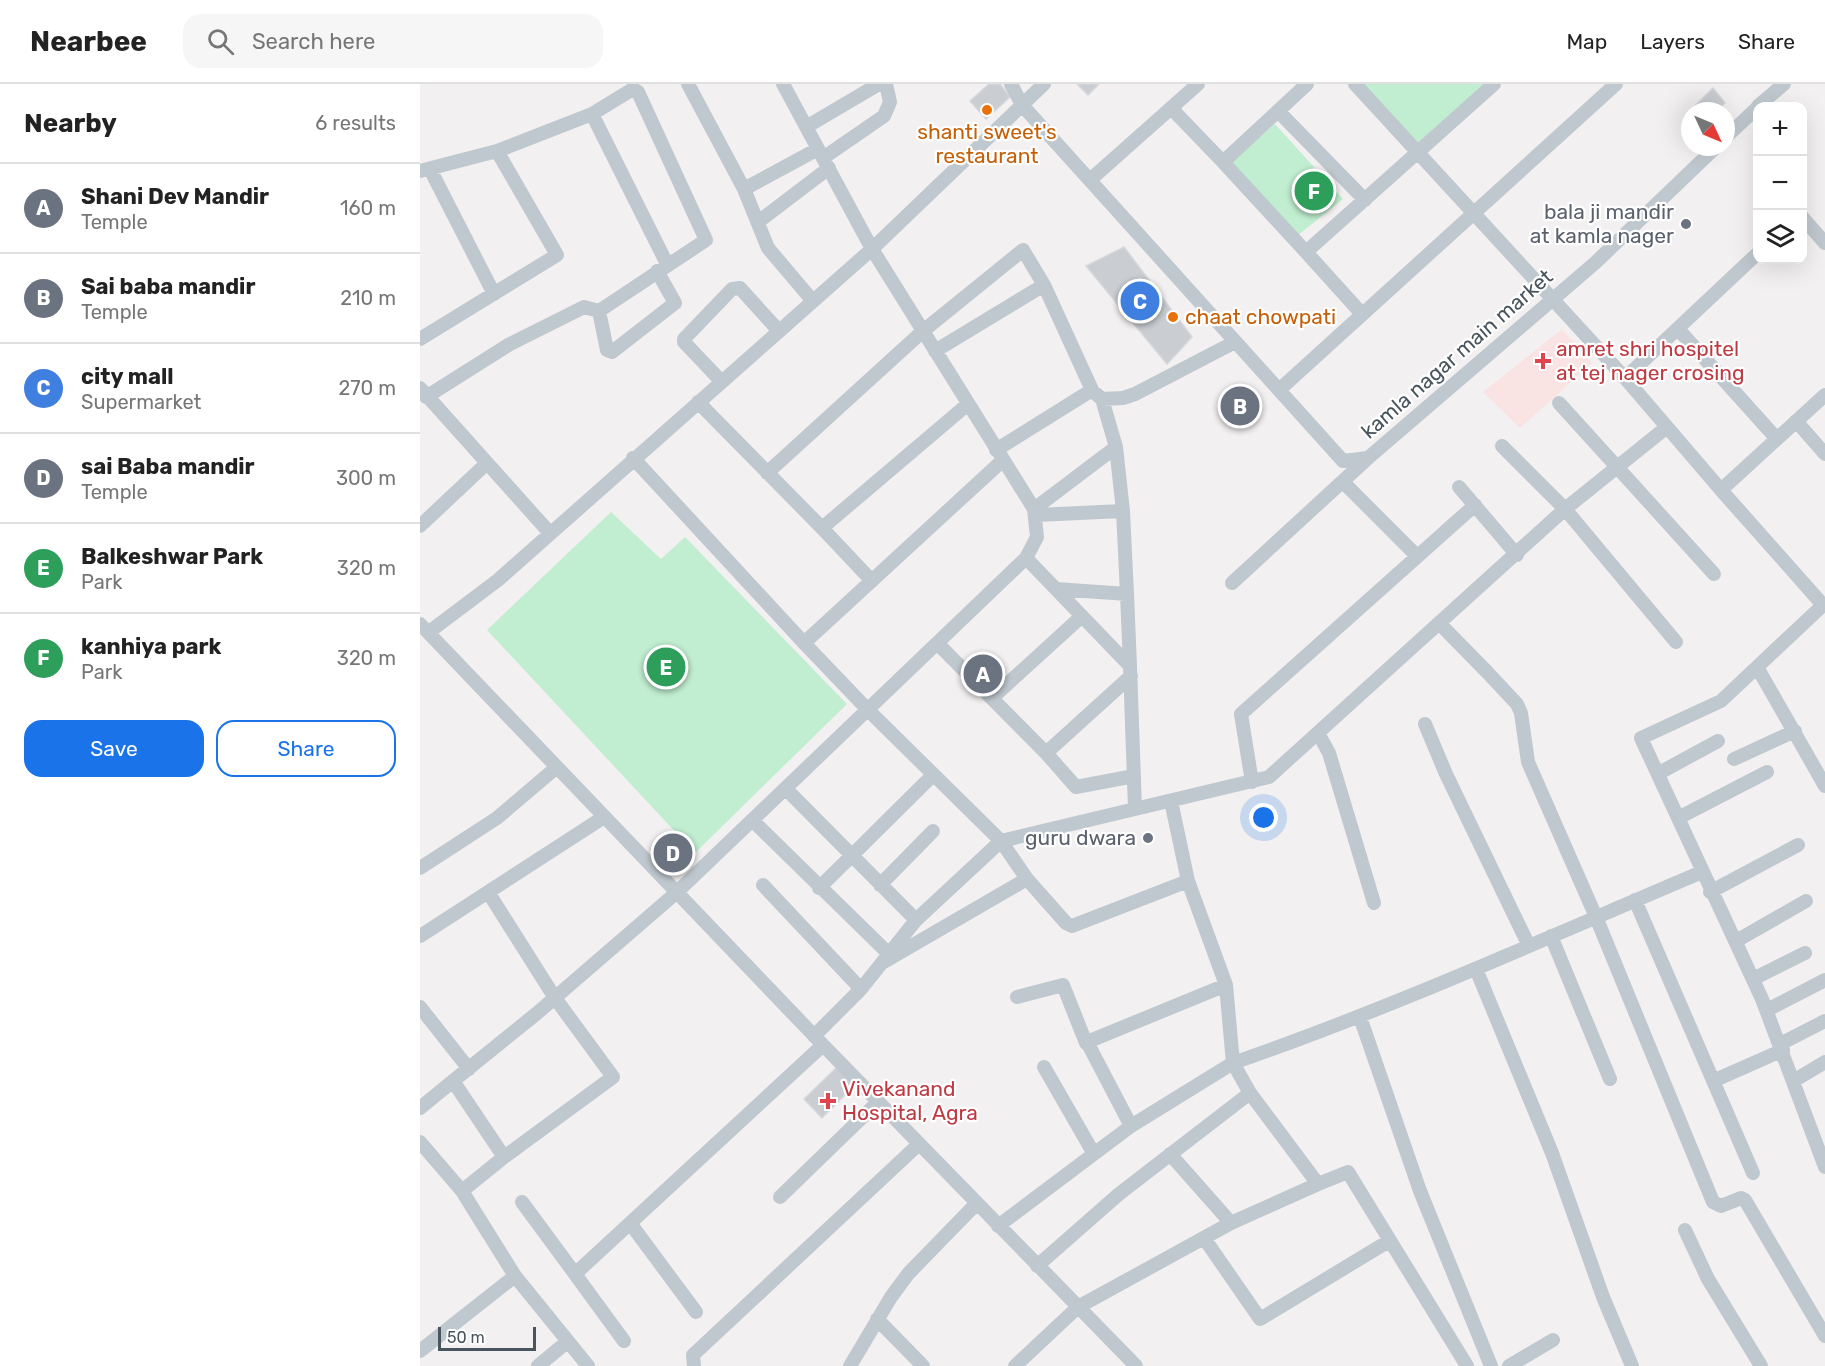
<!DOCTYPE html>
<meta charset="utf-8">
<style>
:root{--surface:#fff;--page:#f6f6f6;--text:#222;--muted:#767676;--line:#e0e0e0;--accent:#1a73e8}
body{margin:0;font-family:Rubik,sans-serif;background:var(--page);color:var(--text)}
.controls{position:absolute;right:18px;top:18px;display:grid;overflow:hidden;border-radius:12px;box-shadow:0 6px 24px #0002}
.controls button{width:54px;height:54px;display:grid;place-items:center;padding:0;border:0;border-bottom:2px solid var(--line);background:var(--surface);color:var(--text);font:30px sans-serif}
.compass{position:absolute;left:1261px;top:18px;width:54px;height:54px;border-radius:50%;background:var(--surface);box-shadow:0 6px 24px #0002;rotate:134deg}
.scale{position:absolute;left:18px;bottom:15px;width:98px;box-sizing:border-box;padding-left:6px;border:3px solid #49555d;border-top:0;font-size:16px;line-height:21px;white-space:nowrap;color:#49555d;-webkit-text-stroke:4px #fff;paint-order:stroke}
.you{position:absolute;left:844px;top:734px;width:21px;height:21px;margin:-15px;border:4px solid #fff;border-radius:50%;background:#1a73e8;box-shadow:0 0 0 9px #1a73e833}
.badge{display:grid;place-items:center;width:39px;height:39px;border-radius:50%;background:var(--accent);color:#fff;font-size:20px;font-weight:700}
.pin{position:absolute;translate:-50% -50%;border:3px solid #fff;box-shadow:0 2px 6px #0006}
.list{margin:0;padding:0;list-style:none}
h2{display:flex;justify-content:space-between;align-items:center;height:78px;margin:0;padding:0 24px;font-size:26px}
h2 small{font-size:20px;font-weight:400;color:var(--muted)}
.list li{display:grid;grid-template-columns:39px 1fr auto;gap:18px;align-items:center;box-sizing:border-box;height:90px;padding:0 24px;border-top:2px solid var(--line)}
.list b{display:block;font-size:22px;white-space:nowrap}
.list p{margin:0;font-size:20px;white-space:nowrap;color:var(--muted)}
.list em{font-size:20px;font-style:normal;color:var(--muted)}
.actions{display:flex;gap:12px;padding:18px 24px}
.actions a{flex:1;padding:14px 0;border:2px solid var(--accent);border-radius:18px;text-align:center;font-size:21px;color:var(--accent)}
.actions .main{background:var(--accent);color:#fff}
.icon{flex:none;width:33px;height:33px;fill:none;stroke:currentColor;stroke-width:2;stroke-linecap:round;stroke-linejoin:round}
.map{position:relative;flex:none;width:1405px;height:1282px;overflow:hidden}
header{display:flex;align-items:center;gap:36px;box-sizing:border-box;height:84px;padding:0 30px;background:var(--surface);border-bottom:2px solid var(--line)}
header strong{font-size:28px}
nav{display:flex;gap:33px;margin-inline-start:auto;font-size:21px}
.search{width:420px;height:54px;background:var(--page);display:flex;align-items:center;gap:15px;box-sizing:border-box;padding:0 21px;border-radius:18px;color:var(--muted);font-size:22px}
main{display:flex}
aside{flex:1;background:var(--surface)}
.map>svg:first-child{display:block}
</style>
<header>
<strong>Nearbee</strong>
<div class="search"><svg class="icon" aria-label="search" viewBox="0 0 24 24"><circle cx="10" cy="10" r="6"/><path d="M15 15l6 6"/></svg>Search here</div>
<nav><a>Map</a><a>Layers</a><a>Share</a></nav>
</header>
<main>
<aside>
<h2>Nearby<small>6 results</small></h2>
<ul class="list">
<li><span class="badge" style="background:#6b7280">A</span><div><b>Shani Dev Mandir</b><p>Temple</p></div><em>160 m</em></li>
<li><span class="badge" style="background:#6b7280">B</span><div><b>Sai baba mandir</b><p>Temple</p></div><em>210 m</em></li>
<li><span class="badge" style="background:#3f7fe0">C</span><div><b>city mall</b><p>Supermarket</p></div><em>270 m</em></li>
<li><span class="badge" style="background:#6b7280">D</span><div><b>sai Baba mandir</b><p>Temple</p></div><em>300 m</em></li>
<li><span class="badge" style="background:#2e9e5b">E</span><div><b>Balkeshwar Park</b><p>Park</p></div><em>320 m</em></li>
<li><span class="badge" style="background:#2e9e5b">F</span><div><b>kanhiya park</b><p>Park</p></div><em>320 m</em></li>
</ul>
<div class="actions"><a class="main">Save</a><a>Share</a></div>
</aside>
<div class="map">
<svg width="1405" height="1282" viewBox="0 0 1405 1282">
<rect width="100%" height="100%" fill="#f3f0f1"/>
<path fill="#fae3e3" d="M1142,245L1172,279L1100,344L1063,308Z"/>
<path fill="#c1eed0" d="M943,0H1065L998,60Z
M855,40L923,115L877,152L810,79Z
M191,428L241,475L265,453L427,620L275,769L67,546Z"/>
<path fill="#caced3" stroke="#d5d7db" stroke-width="1.5" d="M569,0H580L590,13L566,35L550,17Z
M657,0H679L668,11Z
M1293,4L1305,19L1296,27H1277L1273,24Z
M704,163L772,253L747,280L666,182Z
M418,982L436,1000L402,1034L384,1015Z"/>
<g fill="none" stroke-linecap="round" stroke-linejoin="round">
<path stroke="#bfc8ce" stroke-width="14" d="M268,0L324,105L348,164L392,216
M591,0L602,21L923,377L948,374L1175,179L1296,63
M935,0L1205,294L1301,406L1405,311
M1338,22L1364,0
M751,24L803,78
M858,27L945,116
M386,43L459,0
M1306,53L1338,23
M77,67L172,30L247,180
M403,74L464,32L470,18L466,0
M10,85L74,210
M0,87L77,67L137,171L0,255
M670,96L778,0
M324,105L398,65
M1382,133L1405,159
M338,138L409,84
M886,168L803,78L887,0
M179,227L187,266L192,268L255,219L237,187
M942,230L886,168L1074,0
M1258,245L1357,355
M1205,294L1338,169
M301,297L264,258V255L312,205L320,204L358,246
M0,304L129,448
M859,306L1196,0
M676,310L682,315L696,363
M6,313L90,260L164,223L179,227L286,156L218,8L213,5L172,30
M682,315L703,314L715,310L815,258
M278,318L402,444
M1139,319L1294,490
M1376,337L1405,370
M1082,362L1145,425L1256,558
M576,366L672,306L624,201
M213,374L384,559
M582,377L384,559L448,626L581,757L849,693L1145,425L1247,343
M347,389L503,247L603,166L624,201L515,267
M923,398L997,472
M1039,403L1097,471
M1301,406L1403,521L1301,617L1221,654L1342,915L1405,1083
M614,425L696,363L703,427
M616,431L703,427L707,510
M0,442L67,379
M606,474L710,582L715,725
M452,497L402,444L548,320
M812,499L948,374
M636,505L707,510L710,582
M0,540L403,961L716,1282
M1020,540L1068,589L1097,620L1101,629L1108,678L1176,833L1293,1118L1301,1122L1321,1114L1325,1116L1405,1252
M9,548L78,496L452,165L624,0
M517,559L626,669
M1337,583L1405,702
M711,592L626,669L656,703L714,692
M572,614L662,532
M1005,640L1026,690L1109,862
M898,649L909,669L954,819
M1314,675L1375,647
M1239,689L1298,657
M832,698L821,630L1055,421
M366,705L496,836
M751,717L768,797L806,901
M1258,734L1347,688
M332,736L469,870
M0,784L77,734L137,683
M607,795L646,839L652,842L768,797
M343,801L441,905
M460,801L513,747
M399,804L513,691
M1290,808L1378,761
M1215,816L1333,1089
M0,852L184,733
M1131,852L1190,995
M1316,857L1386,817
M1056,885L1132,1069L1183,1213L1212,1282
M1333,895L1385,869
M597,913L643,901L666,959
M0,923L49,985
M1347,926L1405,896
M940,933L1000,1107L1071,1282
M394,952L441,905L496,836L581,757L607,795L462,879
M1360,960L1405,937
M624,983L674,1070
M1375,996L1405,978
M1293,997L1363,966
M0,1024L33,997
M0,1058L42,1107L84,1073L193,993L135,914L68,808
M750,1070L811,1139
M84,1073L33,997L116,930L256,809L606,474L617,453L614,425L452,165L363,0
M898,1100L928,1088L1047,1282
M360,1113L458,1018
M102,1118L155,1190
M210,1139L276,1228
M578,1142L711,1042L813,979L806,901L667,958L711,1042
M1265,1146L1288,1195L1341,1282
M784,1154L840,1235L969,1157
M617,1182L699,1110L830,1009L813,979C972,924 1126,854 1282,788
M95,1192L168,1282
M457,1235L503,1282
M204,1257L155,1190L403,961
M0,1267L95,1192L42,1107
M118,1282L147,1258
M274,1282L273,1271L499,1060
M430,1282L471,1213L488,1190L556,1120
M595,1282L658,1223L811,1139L898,1100L830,1009
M1089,1282L1133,1256"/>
</g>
<g fill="#e8710a" stroke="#fff" stroke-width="2">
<circle cx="567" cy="26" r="6"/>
<circle cx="753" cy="233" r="6"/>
</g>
<g fill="#6b7280" stroke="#fff" stroke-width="2">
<circle cx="1266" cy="140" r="6"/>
<circle cx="728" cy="754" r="6"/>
</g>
<g fill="#e0444e" stroke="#fff" stroke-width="2">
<path d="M1120 268h6v6h6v6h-6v6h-6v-6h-6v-6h6z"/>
<path d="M405 1008h6v6h6v6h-6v6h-6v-6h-6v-6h6z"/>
</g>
<g text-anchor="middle" stroke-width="4.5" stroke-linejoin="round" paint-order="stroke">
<g font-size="21" fill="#c56008" stroke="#fff">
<text x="567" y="55">shanti sweet's<tspan x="567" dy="24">restaurant</tspan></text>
<text x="765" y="240" text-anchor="start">chaat chowpati</text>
</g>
<g font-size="21" fill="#5b616d" stroke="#fff" text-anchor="end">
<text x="1254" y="135">bala ji mandir<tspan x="1254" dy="24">at kamla nager</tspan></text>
<text x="716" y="761">guru dwara</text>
</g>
<g font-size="21" fill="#be3a42" stroke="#fff" text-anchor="start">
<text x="1136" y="272">amret shri hospitel<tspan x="1136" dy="24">at tej nager crosing</tspan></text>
<text x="422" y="1012">Vivekanand<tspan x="422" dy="24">Hospital, Agra</tspan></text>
</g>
<g font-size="21" fill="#49555d" stroke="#fff">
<text transform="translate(1037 270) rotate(-41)" y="7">kamla nagar main market</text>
</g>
</g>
</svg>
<div class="controls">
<button>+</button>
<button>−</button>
<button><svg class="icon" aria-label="layers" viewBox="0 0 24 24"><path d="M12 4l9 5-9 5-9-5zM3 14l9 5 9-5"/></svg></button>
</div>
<svg class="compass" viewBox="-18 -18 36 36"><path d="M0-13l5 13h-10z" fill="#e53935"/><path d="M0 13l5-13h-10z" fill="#767676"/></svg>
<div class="scale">50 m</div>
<div class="you"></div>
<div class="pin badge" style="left:563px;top:590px;background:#6b7280">A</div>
<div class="pin badge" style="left:820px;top:322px;background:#6b7280">B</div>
<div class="pin badge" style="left:720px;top:217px;background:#3f7fe0">C</div>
<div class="pin badge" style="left:253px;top:769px;background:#6b7280">D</div>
<div class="pin badge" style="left:246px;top:583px;background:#2e9e5b">E</div>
<div class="pin badge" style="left:894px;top:107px;background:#2e9e5b">F</div>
</div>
</main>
